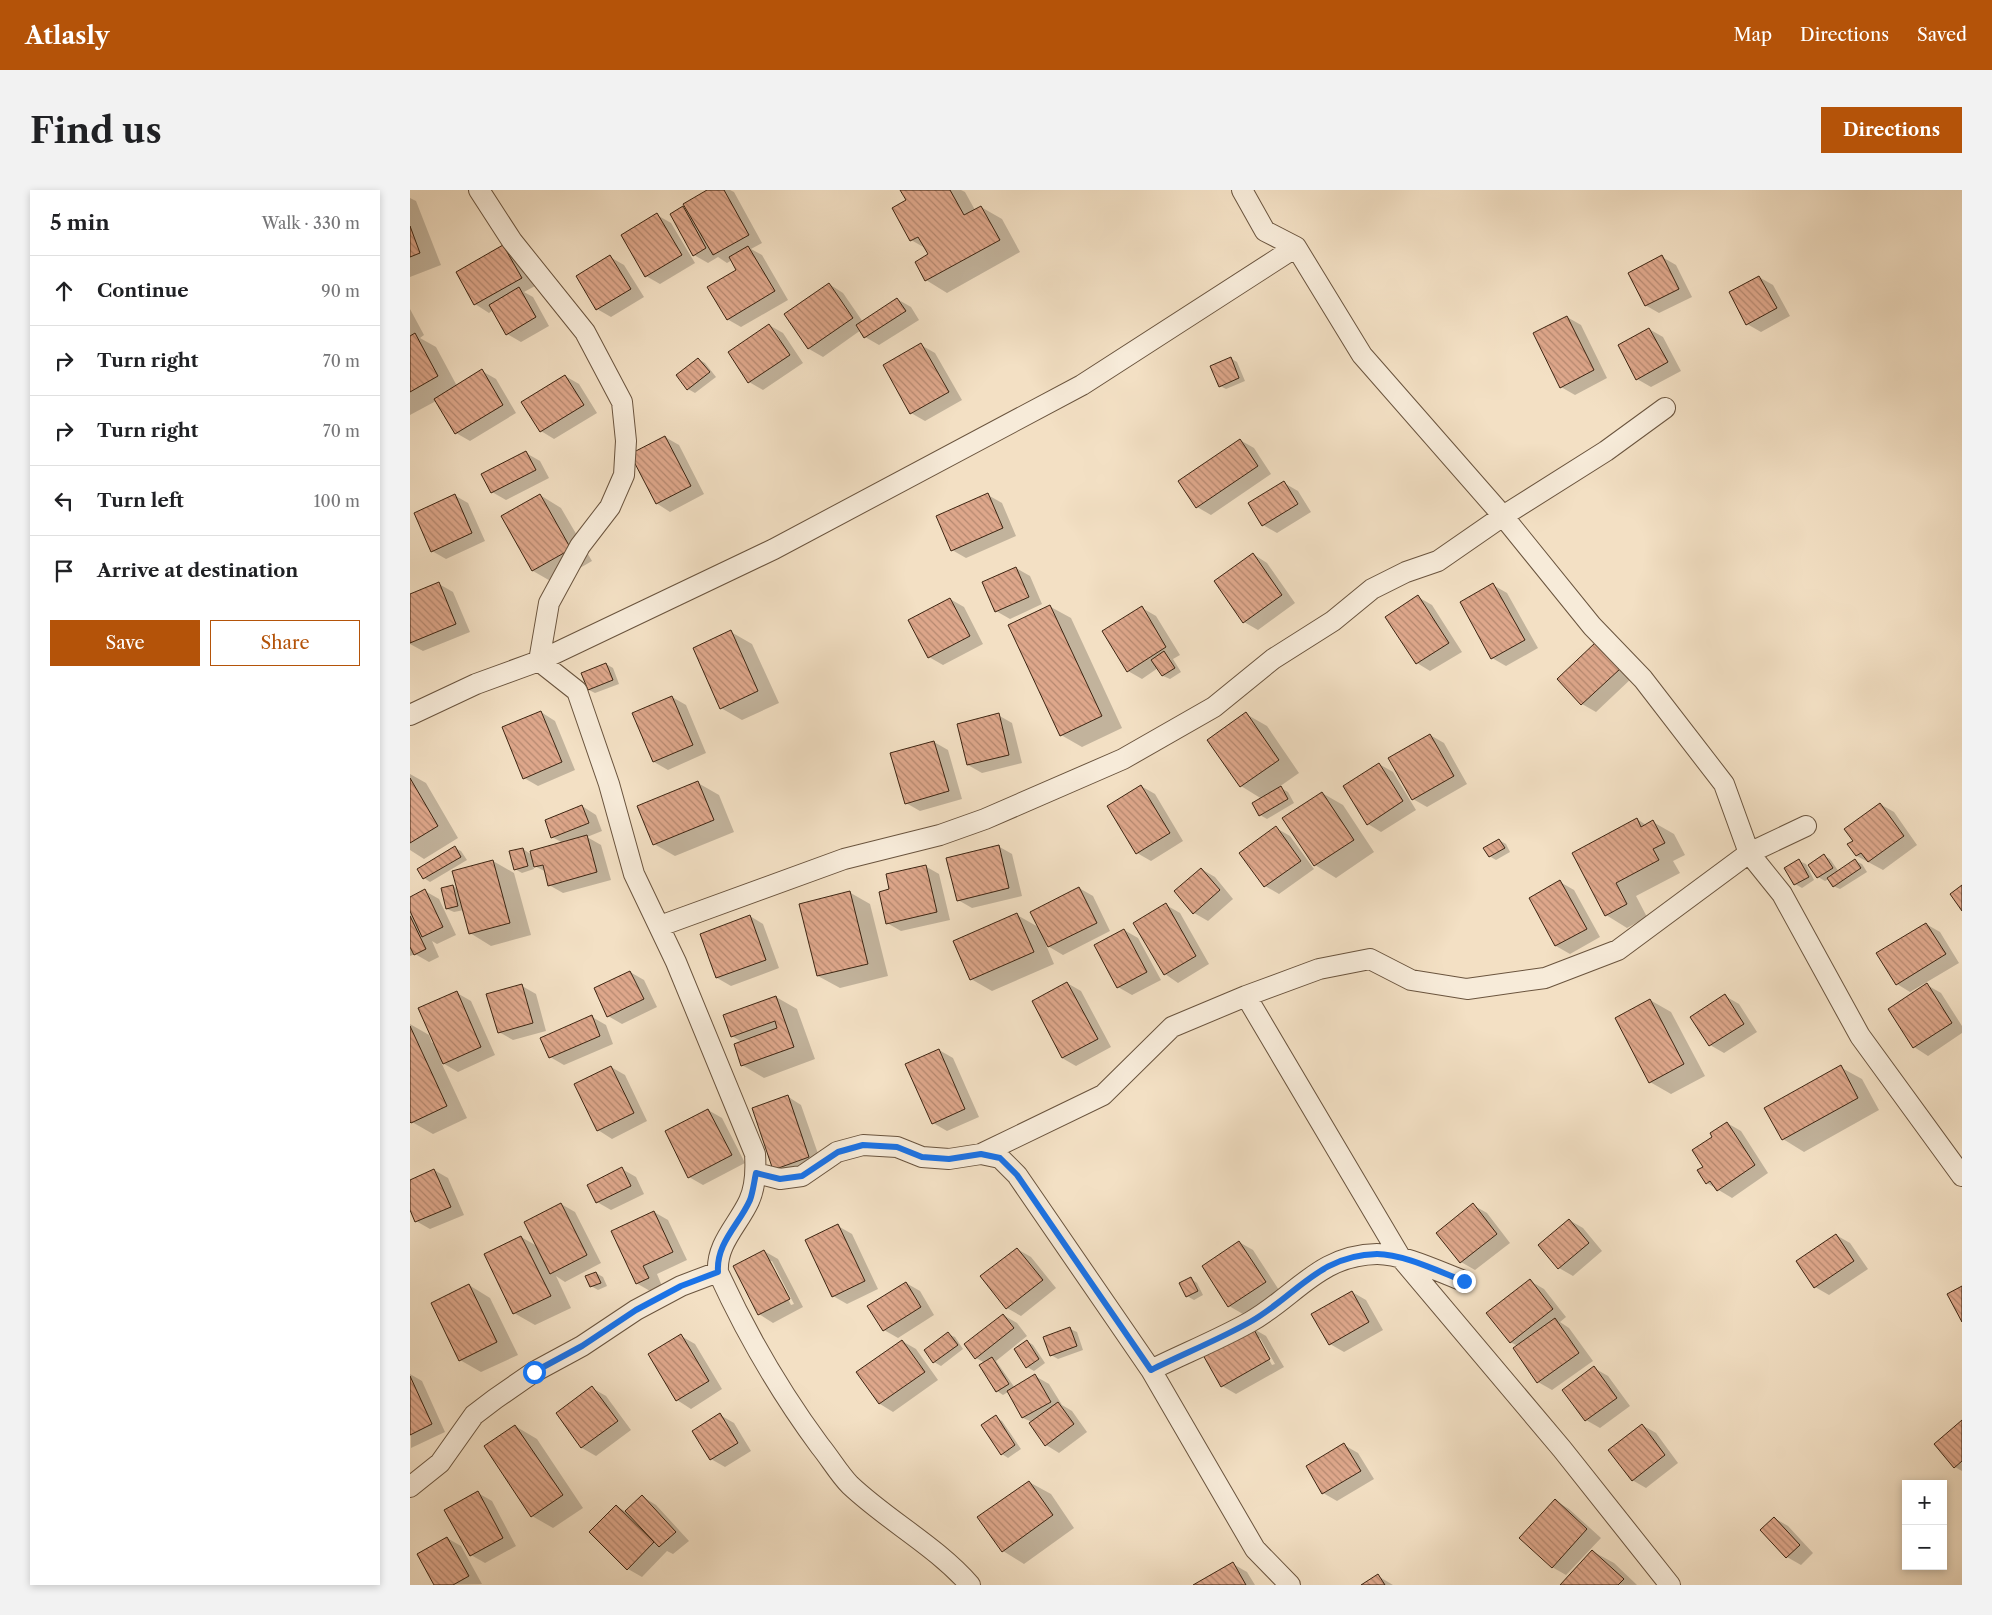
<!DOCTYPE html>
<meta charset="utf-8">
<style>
:root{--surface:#fff;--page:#f2f2f2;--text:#202124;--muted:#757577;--line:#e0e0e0;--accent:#b45309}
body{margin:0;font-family:"Libre Caslon Text",serif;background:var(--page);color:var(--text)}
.controls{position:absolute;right:15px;bottom:15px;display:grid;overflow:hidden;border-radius:0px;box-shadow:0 2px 8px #0003}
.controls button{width:45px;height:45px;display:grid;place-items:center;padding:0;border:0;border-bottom:1px solid var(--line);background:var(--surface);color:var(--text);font:25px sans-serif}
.stop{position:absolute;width:15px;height:15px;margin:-11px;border:4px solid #1a73e8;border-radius:50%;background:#fff}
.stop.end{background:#1a73e8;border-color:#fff;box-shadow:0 1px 5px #0008}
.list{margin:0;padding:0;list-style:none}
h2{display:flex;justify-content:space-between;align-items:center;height:65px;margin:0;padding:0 20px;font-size:21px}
h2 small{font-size:16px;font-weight:400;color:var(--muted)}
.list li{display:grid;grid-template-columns:32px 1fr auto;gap:15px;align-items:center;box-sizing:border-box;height:70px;padding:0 20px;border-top:1px solid var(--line)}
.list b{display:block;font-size:19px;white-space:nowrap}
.list em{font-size:16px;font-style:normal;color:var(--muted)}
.actions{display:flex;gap:10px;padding:15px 20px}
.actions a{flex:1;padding:11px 0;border:1px solid var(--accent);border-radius:0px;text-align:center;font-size:18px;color:var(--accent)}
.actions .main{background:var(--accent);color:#fff}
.icon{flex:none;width:28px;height:28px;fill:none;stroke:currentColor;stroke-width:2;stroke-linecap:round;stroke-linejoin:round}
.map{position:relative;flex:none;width:1552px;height:1395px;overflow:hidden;border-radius:0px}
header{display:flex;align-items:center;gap:30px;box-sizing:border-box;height:70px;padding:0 25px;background:var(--accent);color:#fff}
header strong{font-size:24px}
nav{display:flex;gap:28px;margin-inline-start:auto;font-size:18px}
.intro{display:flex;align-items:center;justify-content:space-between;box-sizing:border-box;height:120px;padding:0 30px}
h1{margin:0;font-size:35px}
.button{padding:12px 22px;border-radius:0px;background:var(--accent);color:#fff;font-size:18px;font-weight:700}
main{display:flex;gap:30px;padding:0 30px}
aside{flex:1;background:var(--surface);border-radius:0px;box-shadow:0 2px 8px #0003}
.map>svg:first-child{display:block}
</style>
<header>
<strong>Atlasly</strong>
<nav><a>Map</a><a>Directions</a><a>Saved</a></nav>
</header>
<div class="intro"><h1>Find us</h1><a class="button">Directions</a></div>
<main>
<aside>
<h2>5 min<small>Walk · 330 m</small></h2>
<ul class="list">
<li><svg class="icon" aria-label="ahead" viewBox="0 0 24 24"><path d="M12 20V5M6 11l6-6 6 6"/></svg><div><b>Continue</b></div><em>90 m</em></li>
<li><svg class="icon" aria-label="right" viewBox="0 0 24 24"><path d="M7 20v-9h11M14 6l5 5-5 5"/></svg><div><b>Turn right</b></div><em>70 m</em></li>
<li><svg class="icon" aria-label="right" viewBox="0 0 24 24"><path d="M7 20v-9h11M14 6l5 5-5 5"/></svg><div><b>Turn right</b></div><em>70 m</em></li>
<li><svg class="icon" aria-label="left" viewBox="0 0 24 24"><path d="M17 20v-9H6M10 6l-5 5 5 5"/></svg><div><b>Turn left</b></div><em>100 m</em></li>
<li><svg class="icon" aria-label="arrive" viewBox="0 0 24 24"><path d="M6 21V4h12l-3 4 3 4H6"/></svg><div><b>Arrive at destination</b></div></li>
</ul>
<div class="actions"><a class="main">Save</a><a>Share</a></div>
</aside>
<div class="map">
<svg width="1552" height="1395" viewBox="0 0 1552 1395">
<defs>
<pattern id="building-back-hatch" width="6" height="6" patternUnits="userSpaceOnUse" patternTransform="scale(1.25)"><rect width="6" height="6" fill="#dea78b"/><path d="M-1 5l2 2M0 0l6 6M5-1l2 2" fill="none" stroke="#b58870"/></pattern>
</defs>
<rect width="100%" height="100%" fill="#f3e0c4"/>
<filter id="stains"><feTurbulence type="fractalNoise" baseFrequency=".004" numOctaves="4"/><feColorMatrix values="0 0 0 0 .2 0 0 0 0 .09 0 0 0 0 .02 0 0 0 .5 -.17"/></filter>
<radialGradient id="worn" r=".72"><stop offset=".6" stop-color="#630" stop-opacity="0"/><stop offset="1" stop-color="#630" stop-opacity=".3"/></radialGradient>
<path fill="#0003" fill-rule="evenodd" d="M300,0H320L324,2L352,53L341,59L352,65L378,110L331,137L317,129L328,80L322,70L317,73L308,67L298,73L284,65L273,18L279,21Z
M491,0H551L555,2L565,20L571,17L592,29L610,62L537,103L516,90L506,72L519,65L517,59L501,50L497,11Z
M0,8L6,11L31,75L0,87Z
M247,25L261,33L285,73L250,94L236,86Z
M93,57L107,65L125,96L114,102L123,107L139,136L111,152L97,144L83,120L79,123L65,114L47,83Z
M200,67L214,75L234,107L201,127L187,119Z
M1252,67L1266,75L1282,107L1249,123L1235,115Z
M1349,87L1363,95L1380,126L1351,142L1337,134Z
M419,94L433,103L453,132L487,109L501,117L509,130L469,155L455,147L451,140L413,167L399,159Z
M0,119L14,145L10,148L26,157L47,196L72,181L86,189L106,223L60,251L46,243L26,211L0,225Z
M1157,127L1171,135L1197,188L1165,205L1151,197Z
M359,135L373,143L393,173L353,200L339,192Z
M1239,139L1253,147L1271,181L1241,197L1227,189Z
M511,155L525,163L552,210L515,231L501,223Z
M820,168L827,172L835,191L816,199L810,196Z
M288,169L295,173L306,187L285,203L278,199L267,186Z
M155,186L169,194L187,223L144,249L131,241Z
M255,247L269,255L294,304L260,322L246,313Z
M830,250L844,258L861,284L801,325L787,317Z
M116,263L130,271L139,288L96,310L82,302Z
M874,293L888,301L901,322L867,343L853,335L840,314Z
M44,305L58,313L75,351L36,369L22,361Z
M130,305L151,318L182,371L144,393L123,381L93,327Z
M578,305L592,313L606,346L556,368L542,360Z
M843,364L857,373L885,413L848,440L834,432Z
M606,378L620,386L632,414L600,429L586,421Z
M29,394L43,402L60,442L13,461L0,454V406Z
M1083,395L1097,403L1128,458L1096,476L1082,468Z
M1008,407L1022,415L1052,462L1020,481L1007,473Z
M540,409L554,417L573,454L533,475L519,467Z
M639,416L661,428L712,538L672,557L651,545Z
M732,418L746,426L770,465L763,469L771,482L760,489L753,486L748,478L732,489L718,481Z
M321,442L342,454L369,513L332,530L311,518Z
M1186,454L1223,487L1186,522L1172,514Z
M196,474L203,478L209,494L185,503L179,500Z
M262,507L276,515L296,563L258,580L244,572Z
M131,522L145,531L165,580L128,596L114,588Z
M836,524L857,536L889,583L869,597L878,602L884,613L857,629L850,625L852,609L831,596L798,550Z
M588,525L602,533L612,573L572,583L558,575Z
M1020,545L1034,553L1057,594L1017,617L1003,609Z
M524,552L538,560L552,609L510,621L496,613L482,564Z
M969,574L983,582L1006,620L971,642L958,634Z
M0,584L16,593L48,648L14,669L0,660Z
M288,593L309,605L324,642L265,666L244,654Z
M731,596L745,604L773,651L741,671L727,663Z
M912,603L933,615L964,662L926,688L905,675Z
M1470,614L1484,622L1507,655L1473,680L1447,666L1444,651Z
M172,616L186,625L192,641L177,647L191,655L201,690L153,703L139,695L136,682L123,675L124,679L112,683L105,679L113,659L122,665L153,653L142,647Z
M1227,629L1236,635L1243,632L1264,644L1275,665L1263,671L1270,683L1226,706L1237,727L1217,738L1196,725L1164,663Z
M866,638L880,646L904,679L869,704L855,696Z
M1089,650L1096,654L1100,662L1086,670L1079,666Z
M588,656L602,664L612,706L562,718L548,710Z
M45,658L51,661L57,670L20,692L14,688Z
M1414,666L1420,669L1429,682L1445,671L1452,674L1457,682L1430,699L1423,696L1419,689L1415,691L1408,687L1400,675Z
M83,671L104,683L121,745L81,756L60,743L54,720L44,722L37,719L43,696L48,699Z
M1389,671L1396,674L1404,690L1392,698L1385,694Z
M515,676L529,684L540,730L491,741L477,733L481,700Z
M791,679L805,687L823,709L798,731L784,723Z
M1150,692L1164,700L1190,747L1160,764L1146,756L1120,708Z
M669,698L683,706L700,741L653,765L636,755L644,774L582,801L561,789L607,725L630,738Z
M15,701L29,709L46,745L27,754L22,751L29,767L19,772L5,764L0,766V708Z
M439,702L460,714L478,786L430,798L408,786Z
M756,715L770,723L799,774L768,793L755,784Z
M340,726L353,734L369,778L321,796L307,788Z
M1516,734L1530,742L1549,773L1500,802L1487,794Z
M714,740L728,748L751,790L722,805L708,797Z
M220,782L234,790L247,817L212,834L198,826Z
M657,793L671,801L701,857L666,876L652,868Z
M1517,795L1531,803L1552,836V843L1518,866L1504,857Z
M112,796L126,804L136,841L103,850L89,842Z
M47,803L61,811L85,865L48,882L31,872L57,928L23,944L2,932L0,929V834L19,845L22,853L25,852Z
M1315,806L1329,814L1347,842L1314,863L1300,855Z
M366,807L387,819L405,869L354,888L332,875L325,855L332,852L322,846Z
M1240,810L1261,822L1295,886L1261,904L1240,892Z
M182,827L196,835L203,854L154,875L140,867Z
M529,860L543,868L569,927L537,941L523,933Z
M201,877L215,885L237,931L202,949L188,940L166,895Z
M1430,877L1452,889L1469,920L1394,962L1373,949L1356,918Z
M377,906L391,915L412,975L378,987L364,979Z
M298,920L312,928L335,973L293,995L279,987Z
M1317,933L1331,941L1358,983L1322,1008L1297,993L1295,977L1304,947Z
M212,979L226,987L234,1004L201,1020L187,1012Z
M24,980L38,988L54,1025L20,1039L6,1031L0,1017V991Z
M151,1014L165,1022L191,1073L155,1092L146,1086L161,1118L125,1135L104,1123L111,1047L127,1056Z
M1063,1015L1077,1023L1100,1053L1065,1080L1051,1072L1028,1043Z
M244,1022L258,1030L277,1070L247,1084L252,1096L240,1101L226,1093Z
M1159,1030L1173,1038L1192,1061L1163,1086L1149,1078L1129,1056Z
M428,1036L442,1044L468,1099L437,1114L423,1106Z
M1426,1045L1440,1053L1458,1079L1419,1105L1405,1097Z
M829,1052L843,1060L869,1100L833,1124L819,1116Z
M607,1059L621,1067L646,1098L611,1126L597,1118Z
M354,1061L368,1069L393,1117L363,1133L349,1124L325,1076ZM359,1071H362L384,1114L381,1115Z
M186,1083L193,1087L197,1096L188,1100L181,1096Z
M781,1089L787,1093L793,1105L784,1110L777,1106Z
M1120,1091L1134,1099L1156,1127L1150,1132L1159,1138L1183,1171L1142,1200L1128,1192L1108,1156L1100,1152Z
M496,1093L510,1101L524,1125L488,1148L474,1140Z
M59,1095L80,1108L108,1165L71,1182L50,1170Z
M942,1102L956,1110L973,1140L934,1162L920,1154Z
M593,1125L607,1133L617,1146L586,1171L605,1198L625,1186L639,1194L652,1215L662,1221L677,1242L649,1263L636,1255L622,1232L613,1228L598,1202L593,1205L587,1201L575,1173L566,1168Z
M842,1138L856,1146L874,1177L826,1204L812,1196ZM847,1148H850L865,1174L862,1175Z
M660,1139L667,1142L673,1160L648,1169L641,1165Z
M538,1144L545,1147L553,1159L531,1176L524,1172Z
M271,1146L285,1154L312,1199L281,1219L267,1210L240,1165Z
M492,1151L506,1159L528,1190L483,1222L470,1214Z
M617,1151L623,1155L635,1173L624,1181L617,1177L605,1159Z
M1184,1178L1198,1186L1220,1216L1190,1238L1176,1230L1154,1200Z
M0,1184L12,1191L35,1242L1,1258Z
M182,1198L196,1206L221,1240L186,1266L172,1258L147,1224Z
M310,1225L324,1233L341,1261L315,1277L301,1269Z
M586,1227L592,1231L611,1259L598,1268L592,1264Z
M1552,1232V1281L1545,1277Z
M1232,1235L1246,1243L1268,1273L1236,1298L1222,1290Z
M105,1236L127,1249L173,1318L143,1338L122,1326Z
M934,1255L948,1263L964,1289L927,1311L913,1303Z
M619,1292L641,1304L664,1338L614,1374L593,1361Z
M68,1303L82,1311L106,1356L75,1373L61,1365Z
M233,1307L246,1315L279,1351L263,1364L257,1361L232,1387L218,1379L206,1316L216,1322Z
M1146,1311L1159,1319L1191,1348L1156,1385L1142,1377Z
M1364,1328L1378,1336L1403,1363L1391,1375L1377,1367Z
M37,1348L51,1356L72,1394L26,1395Z
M1182,1361L1204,1373L1227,1395H1151Z
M823,1374L837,1382L845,1395H786Z
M968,1386L983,1395H953Z"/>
<path fill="url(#building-back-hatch)" stroke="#3d2512" d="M297,0H314L339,45L303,65L273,14Z
M490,0H540L554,25L571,16L590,50L515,91L505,72L518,64L508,47L500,51L482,18L496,10Z
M273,16L296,58L283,66L260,24Z
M247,23L272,65L235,87L211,45Z
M0,36L10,63L0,67Z
M93,55L112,88L64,115L46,82Z
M338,56L365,101L317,130L297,97L326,80L319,67Z
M200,65L221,99L186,120L166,86Z
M1252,65L1269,99L1235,116L1218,83Z
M1349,86L1367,118L1336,135L1319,102Z
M419,93L443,128L398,159L374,124Z
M109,97L126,127L96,145L79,115Z
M487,108L496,121L454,148L446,135Z
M1157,126L1184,180L1150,198L1123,143Z
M359,134L380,165L338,193L318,162Z
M1239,138L1258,172L1226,190L1208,155Z
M5,143L28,186L0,202V146Z
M511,153L539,202L500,224L473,175Z
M821,167L829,188L809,197L800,176Z
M288,168L300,182L277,200L266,185Z
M72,179L93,215L45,244L24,209Z
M155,185L174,215L130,242L111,212Z
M255,246L281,296L246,314L220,264Z
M830,249L848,276L786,318L768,291Z
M116,261L126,280L81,303L71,284Z
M874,291L888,314L852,336L838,313Z
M578,303L593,338L541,361L526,326Z
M45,304L62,343L21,362L4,323Z
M130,304L161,359L122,381L91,326Z
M843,363L872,405L833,433L804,391Z
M606,377L619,407L585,422L572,392Z
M29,392L46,434L0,453V404Z
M1083,393L1115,450L1081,469L1050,412Z
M1008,405L1039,453L1006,474L975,427Z
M540,408L560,446L518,468L498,430Z
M640,415L692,526L650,546L598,435Z
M732,416L756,457L717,482L692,441Z
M321,440L348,501L310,519L283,458Z
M1186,452L1210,479L1171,515L1147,489Z
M754,461L765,478L752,486L741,470Z
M196,473L203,490L178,500L171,483Z
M262,506L283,555L243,572L222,523Z
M131,521L152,572L113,589L92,537Z
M836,522L869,570L830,597L797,550Z
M589,523L599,565L557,575L547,534Z
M1020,544L1044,586L1002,610L978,568Z
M524,551L539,601L495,614L480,563Z
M969,573L993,611L957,635L933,596Z
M0,588L28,636L0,653Z
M288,591L304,630L243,655L227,616Z
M731,595L760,643L726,664L697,616Z
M871,596L878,609L849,626L842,613Z
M912,602L944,650L904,676L872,628Z
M1470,613L1494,646L1458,672L1451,663L1446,666L1437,654L1443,651L1434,639Z
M172,615L179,633L141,648L135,630Z
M1227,628L1231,637L1243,630L1255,653L1243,659L1249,670L1206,693L1217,714L1195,726L1162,663Z
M866,636L891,671L854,697L829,663Z
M177,645L187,682L138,696L133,675L124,677L120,661Z
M1089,649L1095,658L1079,667L1073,658Z
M589,655L599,698L547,711L536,668Z
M45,656L51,667L13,689L7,679Z
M113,658L118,676L104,680L99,661Z
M1414,664L1423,678L1407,688L1398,675Z
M1389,669L1399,687L1384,695L1374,678Z
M1445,669L1451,678L1423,697L1417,688Z
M83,670L100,733L59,744L42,681Z
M516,675L527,722L476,734L469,702L479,699L476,684Z
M791,678L810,700L783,724L764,701Z
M1150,690L1177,739L1145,756L1119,708Z
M43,695L48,716L36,719L31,698Z
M1552,695V721L1540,704Z
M669,697L687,733L638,757L620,722Z
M15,699L33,737L12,747L0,721V707Z
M440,701L458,774L407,786L389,714Z
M756,713L786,766L754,785L723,733Z
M607,723L624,762L560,790L543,751Z
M340,725L356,770L306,788L290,744Z
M0,726L16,759L4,765L0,757Z
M1516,733L1536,764L1486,795L1466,763Z
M714,739L737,782L707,798L684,755Z
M220,781L234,809L197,827L184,798Z
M657,792L688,849L652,868L622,811Z
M1517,793L1542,833L1503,858L1478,819Z
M112,794L123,833L88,843L76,804Z
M47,801L71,857L33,874L8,818Z
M1315,804L1334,834L1299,856L1280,827Z
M366,806L384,857L331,876L324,854L367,838L365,831L321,847L313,825Z
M1240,809L1274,874L1239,893L1205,828Z
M182,825L190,846L139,868L130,848Z
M0,836L37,916L1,933L0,932Z
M529,859L555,919L522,934L495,874Z
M1431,875L1448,908L1372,950L1354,918Z
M201,876L224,923L187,941L164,894Z
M378,905L399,967L363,980L342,918Z
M298,919L322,965L278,988L255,941Z
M1317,932L1345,975L1307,1001L1300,991L1296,994L1287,980L1293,977L1282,960L1302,947L1300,943Z
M212,977L221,996L186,1013L177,995Z
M24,979L41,1017L5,1032L0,1020V990Z
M151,1013L177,1065L140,1084L114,1032Z
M1063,1013L1087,1044L1050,1073L1026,1043Z
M244,1021L263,1062L233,1076L239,1088L226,1094L201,1041Z
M1159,1029L1179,1053L1148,1079L1128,1055Z
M428,1034L455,1091L422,1107L395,1050Z
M1426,1044L1444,1071L1404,1098L1386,1071Z
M111,1046L141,1106L103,1124L74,1064Z
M829,1051L856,1092L818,1117L792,1076Z
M607,1058L633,1090L596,1119L570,1086Z
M354,1060L380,1109L348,1125L323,1076Z
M186,1082L191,1093L180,1097L175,1086Z
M781,1087L788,1101L776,1107L769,1093Z
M1120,1089L1143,1119L1100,1153L1076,1123Z
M496,1092L511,1117L473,1141L457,1116Z
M59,1094L87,1152L49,1171L21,1113Z
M1552,1096V1132L1537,1104Z
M942,1101L959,1132L919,1155L901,1124Z
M593,1124L604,1138L565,1169L554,1154Z
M1145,1128L1169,1163L1127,1193L1103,1158Z
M842,1136L860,1169L811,1197L793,1165Z
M660,1137L667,1156L640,1166L633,1147Z
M538,1142L548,1155L523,1173L514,1160Z
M271,1144L299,1191L266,1211L238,1164Z
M492,1150L515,1182L469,1214L446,1182Z
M617,1150L629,1169L616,1178L604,1159Z
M582,1167L599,1194L586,1202L569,1175Z
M1184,1176L1207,1208L1175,1231L1152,1200Z
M625,1184L641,1212L612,1228L597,1201Z
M0,1186L22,1234L0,1245Z
M182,1196L208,1231L171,1258L146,1223Z
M648,1212L664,1234L635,1256L619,1233Z
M310,1223L328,1253L300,1270L282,1241Z
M586,1225L605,1255L591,1265L571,1235Z
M1552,1230V1271L1544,1278L1524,1254Z
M1232,1234L1255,1265L1222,1291L1198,1260Z
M105,1235L153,1305L121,1327L74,1256Z
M934,1253L951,1281L912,1304L896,1276Z
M619,1291L643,1325L592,1362L567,1327Z
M68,1301L93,1348L60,1366L34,1320Z
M232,1305L266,1342L249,1357L215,1321Z
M1145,1309L1177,1339L1142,1378L1109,1348Z
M206,1315L244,1352L217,1380L179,1342Z
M1364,1327L1390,1355L1376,1368L1350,1340Z
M37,1347L59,1386L43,1395H24L7,1364Z
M1182,1360L1214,1389L1208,1395H1150Z
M823,1372L836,1395H783Z
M968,1384L975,1395H951Z"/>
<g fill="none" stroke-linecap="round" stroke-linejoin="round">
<g stroke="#6a543e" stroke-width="22">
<path id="minor" d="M69,0L102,51L175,142L212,212L216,251L214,285L200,317L170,356L139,413L129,471L167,501L199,594L224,684L266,772L345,964C346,979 346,996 339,1011C328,1035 306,1054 308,1082C336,1143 370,1202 410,1256C420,1268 429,1284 440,1295C478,1331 526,1356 560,1395
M832,0L855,41L886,57L952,165L1093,326L1182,436L1233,489L1314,594L1339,663L1396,636
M0,525L66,494L129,471L364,359L672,195L886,57
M250,736L434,669L530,645L575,629L713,569L804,517L863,469L923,431L962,399L996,382L1028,371L1093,326L1196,261L1255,218
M836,806L991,1068L1152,1259L1260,1395
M571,964L693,905L762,837L836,806L909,779L960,769L1001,790L1057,799L1135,788L1208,760L1339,663L1372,704L1450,846L1552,986
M346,983L370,989L392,986L427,962L453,955L487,957L512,967L539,969L571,964L590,968L607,985L741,1180L845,1359L880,1395
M741,1180C773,1164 808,1150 840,1132C886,1106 909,1065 967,1064C993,1064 1030,1082 1054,1091
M0,1297L30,1273L64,1225L85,1209L124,1182L172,1156L226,1120L271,1096L308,1082"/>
</g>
<use href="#minor" stroke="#f7ebd9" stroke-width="20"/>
</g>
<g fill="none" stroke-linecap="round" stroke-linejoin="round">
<path stroke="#1a73e8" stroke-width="6" d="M124,1182L172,1156L226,1120L271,1096L308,1082C306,1053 329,1035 340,1010C343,1002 344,992 346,983L370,989L392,986L428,962L453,955L487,957L512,967L539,969L571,964L590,968L607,985L741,1180C773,1164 808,1150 840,1132C886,1106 909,1065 967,1064C993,1064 1030,1082 1054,1091"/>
</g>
<rect width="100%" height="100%" filter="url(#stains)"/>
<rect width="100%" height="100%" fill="url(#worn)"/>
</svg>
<div class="controls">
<button>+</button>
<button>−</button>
</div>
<div class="stop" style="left:124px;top:1182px"></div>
<div class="stop end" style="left:1054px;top:1091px"></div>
</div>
</main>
